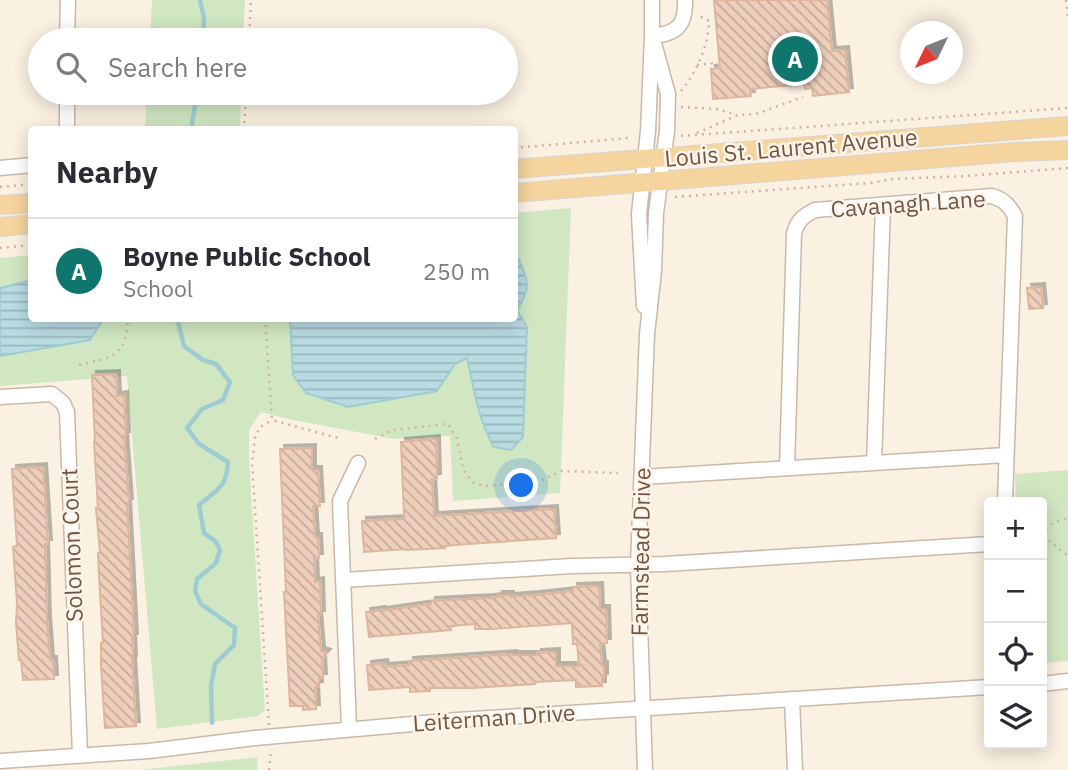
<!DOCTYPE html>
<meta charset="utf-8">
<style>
:root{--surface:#fff;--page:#f7f7f7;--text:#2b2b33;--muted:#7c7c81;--line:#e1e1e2;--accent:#0f766e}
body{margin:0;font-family:"IBM Plex Sans",sans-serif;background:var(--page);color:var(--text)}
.controls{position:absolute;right:21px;bottom:21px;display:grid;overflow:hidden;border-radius:7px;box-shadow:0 4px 18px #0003}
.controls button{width:63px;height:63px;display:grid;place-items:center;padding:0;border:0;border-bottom:2px solid var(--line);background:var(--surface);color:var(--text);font:35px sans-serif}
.compass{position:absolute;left:900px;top:21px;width:63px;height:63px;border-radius:50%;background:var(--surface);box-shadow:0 4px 18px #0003;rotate:227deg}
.you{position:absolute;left:522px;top:486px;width:24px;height:24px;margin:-18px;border:5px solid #fff;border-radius:50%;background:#1a73e8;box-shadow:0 0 0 10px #1a73e833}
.badge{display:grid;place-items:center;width:46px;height:46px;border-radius:50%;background:var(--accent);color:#fff;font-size:23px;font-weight:700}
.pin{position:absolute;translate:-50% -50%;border:4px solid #fff;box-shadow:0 2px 7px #0006}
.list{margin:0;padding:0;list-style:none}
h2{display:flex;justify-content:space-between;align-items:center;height:91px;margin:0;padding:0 28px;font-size:30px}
h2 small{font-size:23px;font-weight:400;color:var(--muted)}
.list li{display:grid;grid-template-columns:46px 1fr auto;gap:21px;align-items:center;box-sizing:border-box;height:105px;padding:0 28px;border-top:2px solid var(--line)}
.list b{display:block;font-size:26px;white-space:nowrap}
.list p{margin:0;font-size:23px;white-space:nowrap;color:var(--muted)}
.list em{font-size:23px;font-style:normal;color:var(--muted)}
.icon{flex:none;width:38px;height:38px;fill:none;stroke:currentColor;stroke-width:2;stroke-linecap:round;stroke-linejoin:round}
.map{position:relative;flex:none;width:1068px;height:770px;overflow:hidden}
.search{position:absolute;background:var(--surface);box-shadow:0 4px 18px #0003;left:28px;top:28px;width:490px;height:77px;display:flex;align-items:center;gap:18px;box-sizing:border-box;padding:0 24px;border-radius:38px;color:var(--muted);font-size:26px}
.panel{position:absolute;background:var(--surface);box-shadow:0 4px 18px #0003;left:28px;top:126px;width:490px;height:196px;border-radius:7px}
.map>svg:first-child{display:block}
</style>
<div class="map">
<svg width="1068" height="770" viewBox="0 0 1068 770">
<defs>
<pattern id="water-rules" width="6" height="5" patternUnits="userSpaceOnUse" patternTransform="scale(1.75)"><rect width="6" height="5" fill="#b8dce2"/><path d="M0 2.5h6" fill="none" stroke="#9ab5b9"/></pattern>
<pattern id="building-back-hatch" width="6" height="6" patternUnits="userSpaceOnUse" patternTransform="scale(1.75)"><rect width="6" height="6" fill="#eecfbb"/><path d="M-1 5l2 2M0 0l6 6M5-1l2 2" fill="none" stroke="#c5ab9a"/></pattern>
<filter id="shadow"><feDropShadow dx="4" dy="-4" stdDeviation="0" flood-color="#0004"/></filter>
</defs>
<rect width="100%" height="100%" fill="#faf1e2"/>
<path fill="#d1e7c2" d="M152,0H245L243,40H150Z
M147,93H241L240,129H145Z
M571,208L560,493L453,501L450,436L394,439L288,419L261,412L249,430V460L265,710L258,716L157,729L127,376L0,386V258L31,255L32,318H514L515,213Z
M1068,470V661L1042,663V502H1016L1015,474Z
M258,757L257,770H140Z"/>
<path fill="url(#water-rules)" stroke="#9fccd3" stroke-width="2" d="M515,257L518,258C529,281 531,288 517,310L527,327L523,437L511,450L494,447C478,419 474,389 467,358L455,364L437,391L348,407L306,393L293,375L290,319L514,318Z
M31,280L32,318L103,319L90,340L0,356V288Z"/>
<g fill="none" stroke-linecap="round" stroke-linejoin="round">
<path stroke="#9fccd3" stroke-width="4.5" d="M200,0L204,18L203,40
M191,130L197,93
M177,318L184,346L203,360L216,364L230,382L223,400L202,409L187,428L199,444L228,462C227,487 217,490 199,505L204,533L216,542L220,550L216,563L197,579L195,591L201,604L235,628L234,645L215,664L211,686L212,723"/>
</g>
<path fill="url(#building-back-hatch)" stroke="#dfb69d" stroke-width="2" filter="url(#shadow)" d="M714,0H827L832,51L845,50L849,92L813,96L812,88L805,89L804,84L750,89L751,96L713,99L711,69L720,68Z
M1041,287L1043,308L1029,309L1027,288Z
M116,374L117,396L124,395L125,414L126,436H124L129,503H127L134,638H132L133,660H132L136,726L105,728L101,666V643H103L99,576L98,553H100L96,508H98L94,442H95L92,375Z
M436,439L437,478L432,479L434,516L554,509L556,538L468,544L444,546L445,548L406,550V549L364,552L362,521L404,519V517L401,442Z
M312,448V470H318L320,506H313L315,537H318L319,558H314L315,582L320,581L321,615H318L321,651L327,653L322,658L323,678H319V686L315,687L316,709L303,710V706H290L284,592H286L280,449Z
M43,467L48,544H45L47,620L50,660H53L54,679L23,680L21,660H19L16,623L17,603L13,547L17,546L12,469Z
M599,586L600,609H606L607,643L600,644L602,665H604V678H602V686L576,687V680L535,682V684L473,688H430V691L410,692V687L369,690L367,665L384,663L385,667L409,665V661L513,654V655H537V653L556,652V666H579L577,644H573L572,623L492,629H475V624L450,626L451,630L369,637L366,612L382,610V611L431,604V601L490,598L499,597L498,595H510V597L535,595L573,591V587Z"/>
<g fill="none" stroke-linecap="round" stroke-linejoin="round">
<g stroke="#cab8a9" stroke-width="17">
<path id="minor" d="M652,36C677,34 686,25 685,0
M67,40L68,0
M67,130V93
M0,168L32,165
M644,306L639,214L648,131L652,36V0
M0,397L52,394L63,403L67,412L80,755
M874,463L883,205
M787,468L794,233C798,220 803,216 815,210L992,196C1004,200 1009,205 1015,216L1005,502
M642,477L1006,455
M343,580L572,566L665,564L989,544
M1042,684L1068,681
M792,699L795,770
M349,728L340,501L358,463
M0,761L149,751L255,738L457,720L989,687
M645,770L638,565L647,334L654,271L656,213L667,131L668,94L652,36"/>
</g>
<g stroke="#dad3d0" stroke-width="20">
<path id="major" d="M514,169L1068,126
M514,193L1014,152L1068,150
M0,205L32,203
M0,227L32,224"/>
</g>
<path stroke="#d2b29f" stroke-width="2.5" stroke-dasharray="2 5" stroke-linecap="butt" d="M1066,0L1068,17
M249,40L251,0
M697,65L716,63
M681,91C696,73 709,45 709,21L697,15
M681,107L716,109L737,115
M244,130L246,93
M697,133L738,115L756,114L803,97
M681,136L1068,108
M514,148L628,138
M0,187L32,184
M675,197L870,183L893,179L966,176L1068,168
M0,248L32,245
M265,318L272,420L338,438
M79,365C112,357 126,358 128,318
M375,439L392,430L448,424L457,439L463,468L467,475L472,482L485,486L540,481L561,471L618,473
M1042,535C1047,523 1057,522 1068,518
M1042,538L1048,540L1068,556
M269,725L252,463L255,438L260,427L272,420
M269,770L271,749"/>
<use href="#minor" stroke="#fff" stroke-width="14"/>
<use href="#major" stroke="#f5d49e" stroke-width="18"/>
</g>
<g text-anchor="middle" stroke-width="5" stroke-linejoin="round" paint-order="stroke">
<g font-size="23" fill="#70574a" stroke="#fef5e8">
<text transform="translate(791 148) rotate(-5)" y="8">Louis St. Laurent Avenue</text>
<text transform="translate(908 204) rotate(-4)" y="8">Cavanagh Lane</text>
<text transform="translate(72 545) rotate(-92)" y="8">Solomon Court</text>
<text transform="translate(641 552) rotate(-89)" y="8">Farmstead Drive</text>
<text transform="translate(494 718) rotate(-4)" y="8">Leiterman Drive</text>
</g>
</g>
</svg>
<div class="controls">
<button>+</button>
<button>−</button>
<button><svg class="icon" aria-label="locate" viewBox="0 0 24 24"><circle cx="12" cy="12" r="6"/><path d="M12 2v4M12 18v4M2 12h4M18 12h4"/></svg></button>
<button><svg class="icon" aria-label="layers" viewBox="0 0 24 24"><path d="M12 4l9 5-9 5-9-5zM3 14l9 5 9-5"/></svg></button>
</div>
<svg class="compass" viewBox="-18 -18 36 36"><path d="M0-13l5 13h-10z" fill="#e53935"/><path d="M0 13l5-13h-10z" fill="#7c7c81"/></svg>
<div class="you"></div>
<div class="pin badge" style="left:795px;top:59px">A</div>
<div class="search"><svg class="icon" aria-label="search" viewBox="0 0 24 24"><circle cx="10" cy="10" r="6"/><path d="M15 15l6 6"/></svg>Search here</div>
<section class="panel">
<h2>Nearby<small></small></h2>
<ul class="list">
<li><span class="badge">A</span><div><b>Boyne Public School</b><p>School</p></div><em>250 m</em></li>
</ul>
</section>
</div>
